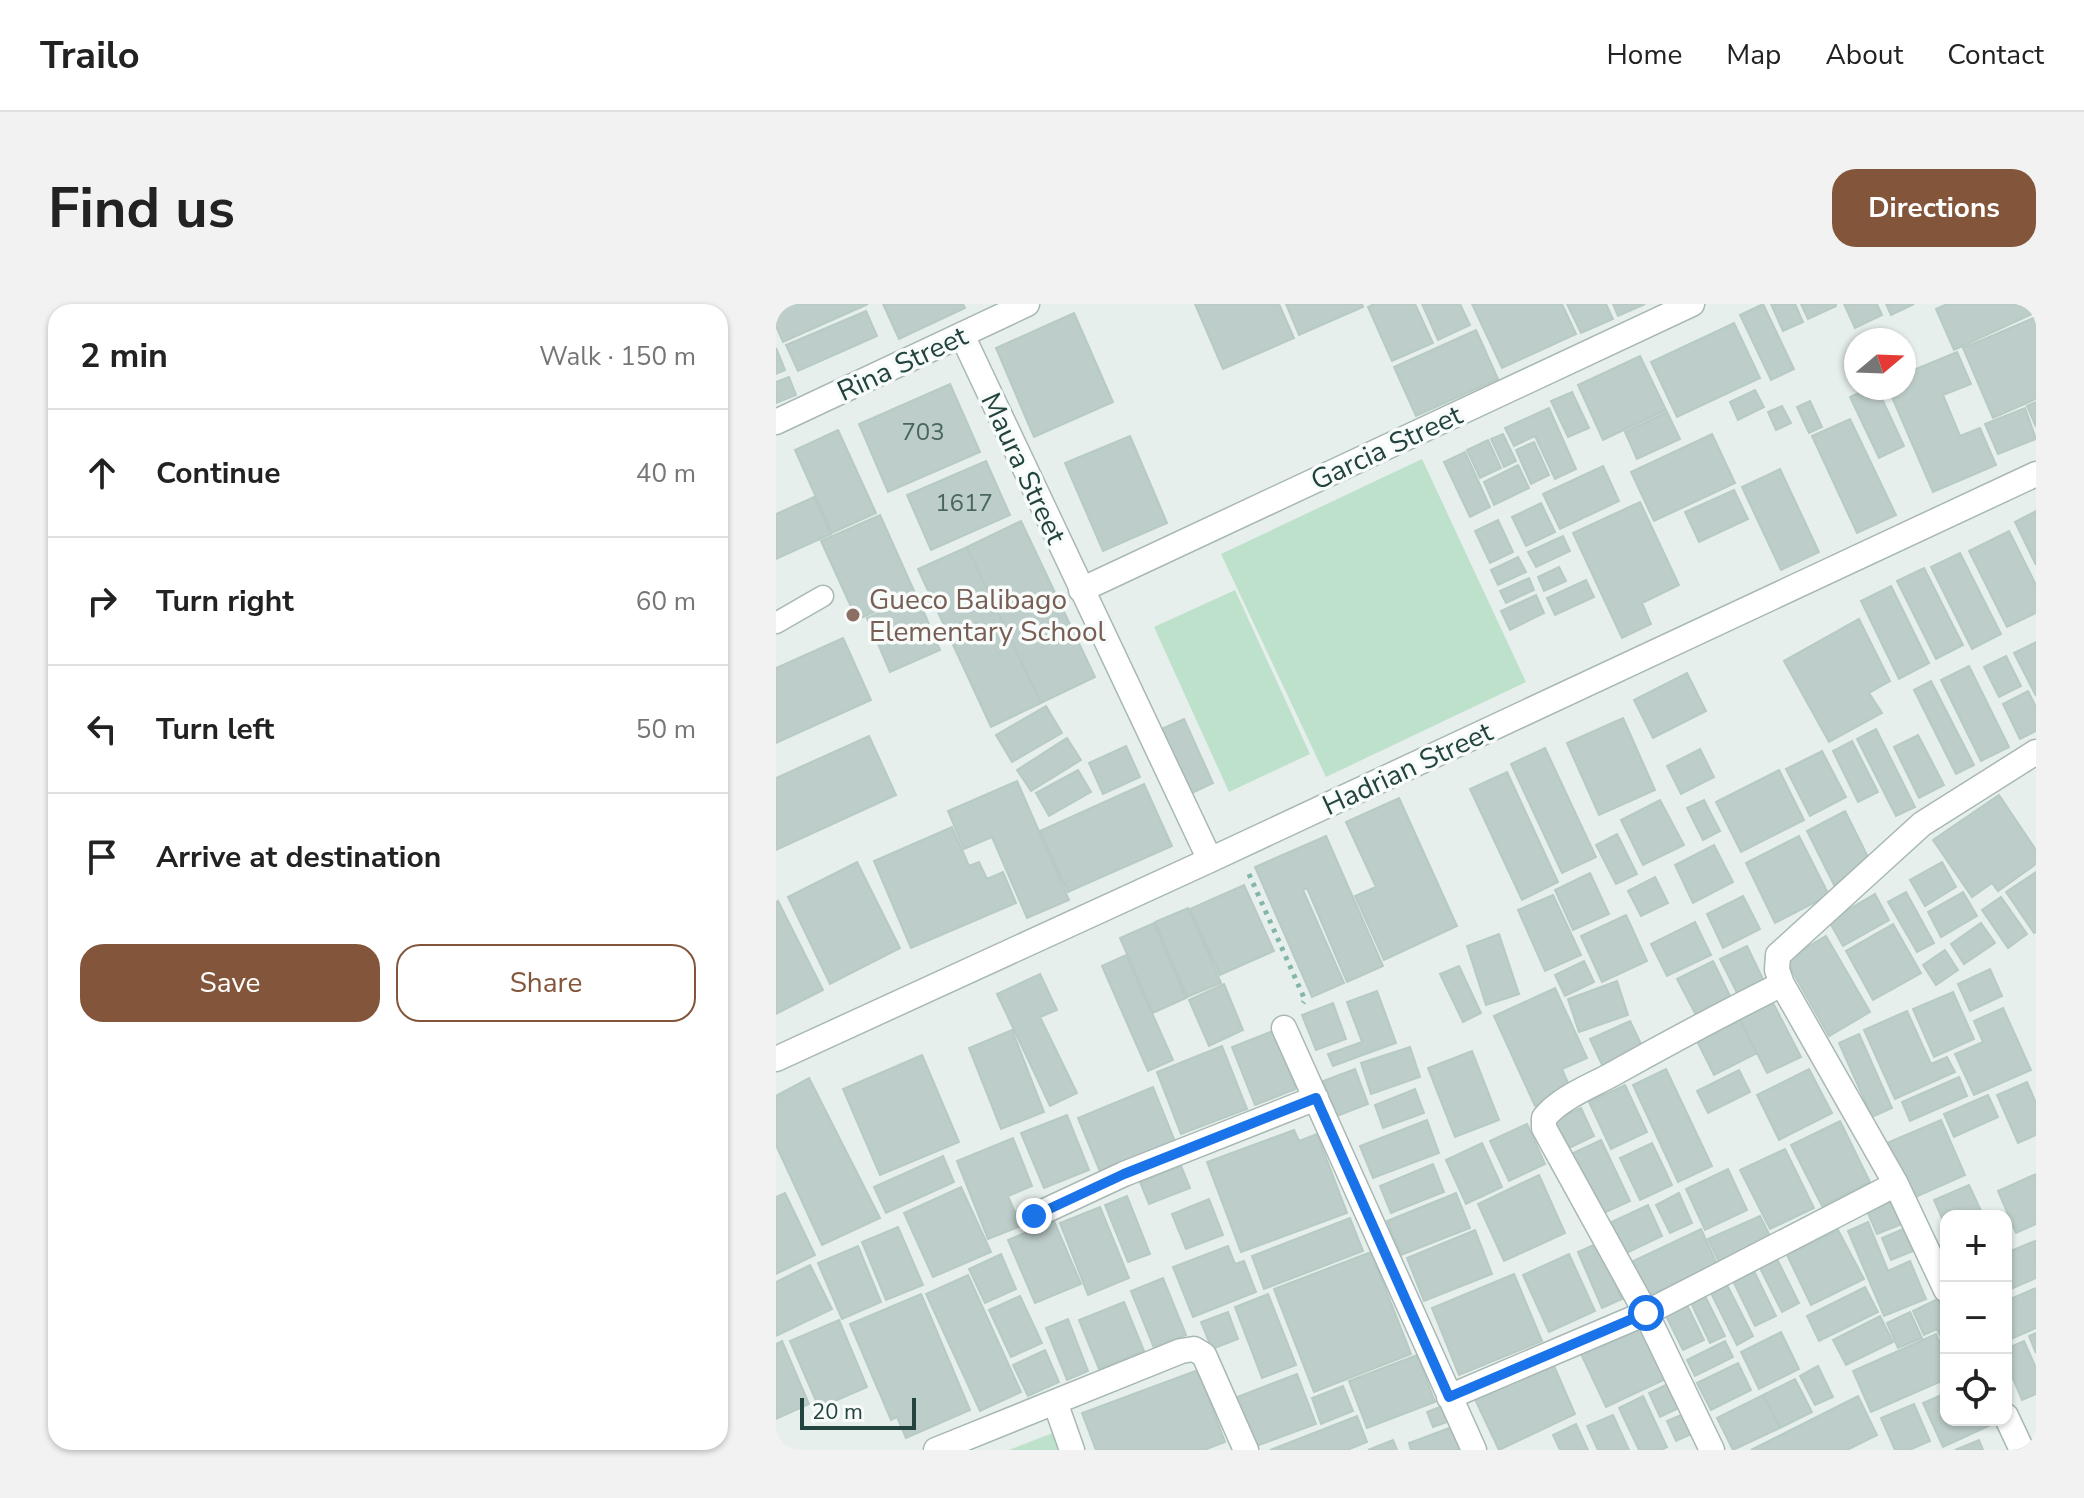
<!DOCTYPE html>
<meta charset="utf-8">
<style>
:root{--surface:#fff;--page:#f2f2f2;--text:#222;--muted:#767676;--line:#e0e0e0;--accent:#83563b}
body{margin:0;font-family:"Nunito Sans",sans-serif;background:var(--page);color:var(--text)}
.controls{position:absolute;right:24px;bottom:24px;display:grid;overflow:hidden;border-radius:16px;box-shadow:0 2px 6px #0004}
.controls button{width:72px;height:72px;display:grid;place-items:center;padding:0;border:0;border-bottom:2px solid var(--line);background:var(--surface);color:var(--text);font:40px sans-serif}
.compass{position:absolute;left:1068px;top:24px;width:72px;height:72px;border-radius:50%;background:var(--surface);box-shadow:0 2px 6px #0004;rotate:71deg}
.scale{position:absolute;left:24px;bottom:20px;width:116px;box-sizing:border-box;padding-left:8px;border:4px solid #23433f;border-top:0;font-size:22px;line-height:28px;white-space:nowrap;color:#23433f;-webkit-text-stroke:6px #f7fbfa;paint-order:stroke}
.stop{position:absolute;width:24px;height:24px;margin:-18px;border:6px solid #1a73e8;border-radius:50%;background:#fff}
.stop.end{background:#1a73e8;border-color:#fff;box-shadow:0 2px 8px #0008}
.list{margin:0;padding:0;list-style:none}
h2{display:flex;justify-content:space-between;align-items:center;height:104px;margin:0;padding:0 32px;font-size:34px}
h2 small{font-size:26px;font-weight:400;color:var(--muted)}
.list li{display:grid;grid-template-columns:52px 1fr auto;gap:24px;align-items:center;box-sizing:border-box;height:128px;padding:0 32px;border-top:2px solid var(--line)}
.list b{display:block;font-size:30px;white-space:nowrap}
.list em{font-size:26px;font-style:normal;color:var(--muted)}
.actions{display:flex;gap:16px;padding:24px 32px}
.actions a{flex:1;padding:18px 0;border:2px solid var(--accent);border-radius:24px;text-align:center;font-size:28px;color:var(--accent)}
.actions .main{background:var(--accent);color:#fff}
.icon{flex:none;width:44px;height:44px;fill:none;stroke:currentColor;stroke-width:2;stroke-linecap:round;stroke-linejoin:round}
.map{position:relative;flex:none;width:1260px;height:1146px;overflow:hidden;border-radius:24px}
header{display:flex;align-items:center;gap:48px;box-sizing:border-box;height:112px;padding:0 40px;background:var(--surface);border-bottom:2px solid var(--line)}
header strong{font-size:38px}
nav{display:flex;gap:44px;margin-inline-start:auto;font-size:28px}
.intro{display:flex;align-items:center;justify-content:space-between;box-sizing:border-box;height:192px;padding:0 48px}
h1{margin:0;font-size:56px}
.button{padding:20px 36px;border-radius:24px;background:var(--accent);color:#fff;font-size:28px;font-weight:700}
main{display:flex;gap:48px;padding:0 48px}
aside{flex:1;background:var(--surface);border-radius:24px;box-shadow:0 2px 6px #0004}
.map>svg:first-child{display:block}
</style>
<header>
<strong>Trailo</strong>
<nav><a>Home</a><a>Map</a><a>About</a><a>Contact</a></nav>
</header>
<div class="intro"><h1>Find us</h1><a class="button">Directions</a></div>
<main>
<aside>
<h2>2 min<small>Walk · 150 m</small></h2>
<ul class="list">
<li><svg class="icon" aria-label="ahead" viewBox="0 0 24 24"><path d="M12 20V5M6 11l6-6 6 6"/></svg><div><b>Continue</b></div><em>40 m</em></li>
<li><svg class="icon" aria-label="right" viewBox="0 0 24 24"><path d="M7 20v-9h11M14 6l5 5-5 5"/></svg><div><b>Turn right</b></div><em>60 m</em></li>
<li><svg class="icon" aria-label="left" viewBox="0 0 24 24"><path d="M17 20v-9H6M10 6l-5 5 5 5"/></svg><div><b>Turn left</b></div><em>50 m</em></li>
<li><svg class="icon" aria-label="arrive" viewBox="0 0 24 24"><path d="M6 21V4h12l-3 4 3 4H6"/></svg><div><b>Arrive at destination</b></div></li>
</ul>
<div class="actions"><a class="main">Save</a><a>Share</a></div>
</aside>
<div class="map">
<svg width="1260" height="1146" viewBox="0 0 1260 1146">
<rect width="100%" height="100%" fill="#e6efec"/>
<path fill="#bee1cc" d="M646,155L750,378L550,473L445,250Z
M459,286L534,450L453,488L378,323Z
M282,1127L289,1146H233Z"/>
<path fill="#bdcdc9" stroke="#b7cac4" stroke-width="2" d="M0,0H92L7,38L0,22Z
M107,0H187L189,4L123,35Z
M419,0H503L518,34L447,65Z
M510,0H586L587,3L523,31Z
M598,0H639L657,39L616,57L592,3Z
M646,0H684L694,21L662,36Z
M696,0H786L800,30L726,64Z
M791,0H830L837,15L805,29Z
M837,0H869L842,12Z
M987,0L1018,65L995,76L964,11Z
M995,0H1019L1027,18L1007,27Z
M1025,0H1060V2L1032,15Z
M1068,0H1101L1106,11L1079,24Z
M1110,0H1138L1115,11Z
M1171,0H1251L1256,10L1178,46L1160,5Z
M90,7L101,32L22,67L10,41Z
M298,9L337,98L258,133L220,44Z
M1260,13V95L1217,114L1187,44Z
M958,19L984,74L901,113L875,58Z
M700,26L722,75L640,112L618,63Z
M0,44L9,66L0,70Z
M1181,48L1195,80L1167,91L1184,132L1204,124L1220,161L1157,188L1112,84H1128V70Z
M864,52L890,106L827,136L802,81Z
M13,73L20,91L0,99V78Z
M174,80L204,148L112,188L83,120Z
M1093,84H1101L1128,142L1103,154L1074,93Z
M979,86L988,103L962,116L954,98Z
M796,88L813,124L792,133L775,97Z
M1034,97L1046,123L1033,129L1021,103Z
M1260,98V123L1251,102Z
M1006,102L1015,119L1000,126L992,108Z
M773,104L800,165L779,175L759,132L738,142L729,124Z
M1249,104L1260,135L1222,150L1209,120Z
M891,108L904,135L861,155L849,128Z
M1074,115L1120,211L1081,229L1036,132Z
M62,126L100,209L56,229L19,146Z
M727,130L740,157L728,163L715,135Z
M936,130L959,179L878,217L855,168Z
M354,132L391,219L327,247L289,159Z
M712,136L725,164L704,174L691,146Z
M758,138L773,171L755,180L740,146Z
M689,148L714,203L694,213L668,158Z
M210,157L234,211L155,246L131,191Z
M742,161L753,184L718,201L708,178Z
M827,162L843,197L784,225L767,190Z
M1004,165L1043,248L1005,266L966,183Z
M958,186L972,215L923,238L909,208Z
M38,193L55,230L0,255V210Z
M864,198L903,281L866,299L875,320L846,334L797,229Z
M765,199L779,228L750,242L736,213Z
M1260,207V261L1239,218Z
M104,211L139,289L81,316L45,237Z
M722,216L737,248L714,259L699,227Z
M245,217L319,373L265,399L191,243Z
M1233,227L1260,281V309L1231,323L1193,247Z
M787,232L794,247L760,263L752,248Z
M191,243L265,399L215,423L142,265Z
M1184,249L1225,330L1196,345L1155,263Z
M742,253L750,268L722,281L715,266Z
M783,263L790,277L768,287L762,273Z
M1148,264L1187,341L1160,355L1121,277Z
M753,274L758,286L730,299L724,287Z
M810,276L818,293L779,311L771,294Z
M1115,282L1153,359L1123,375L1085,297Z
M760,291L768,309L734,326L725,307Z
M141,292L164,346L114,368L91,314Z
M1083,315L1114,377L1093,389L1106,409L1053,438L1008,357Z
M67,334L95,396L0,439V364Z
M1260,338V392L1238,349Z
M1230,352L1245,382L1223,393L1208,363Z
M1193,362L1233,443L1205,457L1165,376Z
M911,369L930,407L877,434L858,396Z
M1155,377L1198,461L1180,470L1138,386Z
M1252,387L1260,403V427L1244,435L1227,400Z
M270,402L286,429L236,458L220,431Z
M847,414L879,486L823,511L791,439Z
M408,415L437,479L412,491L383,426Z
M1100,425L1139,503L1120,512L1081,435Z
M1142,431L1168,481L1143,494L1118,443Z
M93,432L120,491L0,546V474Z
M291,434L305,456L255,487L241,466Z
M1076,437L1102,488L1082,498L1057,447Z
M350,442L364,473L327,490L313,459Z
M769,444L820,553L786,569L735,460Z
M924,445L938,473L905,490L891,462Z
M1046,447L1070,493L1034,512L1010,465Z
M302,466L315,488L273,512L260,489Z
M1003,466L1028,516L965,548L940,498Z
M731,468L782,578L746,596L694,485Z
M241,477L293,596L251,614L216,533L188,545L172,507Z
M368,480L396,542L292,588L264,527Z
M1223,491L1260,546V560L1222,587L1216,579L1196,593L1157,536Z
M623,494L681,622L608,656L579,592L600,583L570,518Z
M884,496L908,541L867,561L845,516Z
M928,496L944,527L927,536L911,504Z
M1069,507L1096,561L1058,581L1031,527Z
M176,523L193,562L203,558L211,575L227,568L240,599L135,644L98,557Z
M841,530L861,570L840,580L820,541Z
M550,532L607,662L571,678L531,584L527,586L568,679L536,693L479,563Z
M1023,532L1053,591L999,619L970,559Z
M938,541L957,578L917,599L899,561Z
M81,558L124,644L54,680L12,593Z
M1166,558L1180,583L1149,602L1134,576Z
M1260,568V628L1258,629L1230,588Z
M814,569L833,610L797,626L779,586Z
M879,573L892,599L865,612L852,587Z
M468,581L498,647L444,671L414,605Z
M1130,588L1158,639L1141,648L1112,598Z
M1187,588L1201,612L1165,633L1152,608Z
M1099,590L1113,616L1067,642L1053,617Z
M777,591L805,651L769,667L742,606Z
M967,592L984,625L947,644L931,610Z
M1225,593L1251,630L1232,644L1206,606Z
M2,597L47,686L0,710V599Z
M412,604L445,679L411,693L379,618Z
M850,611L871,657L826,678L805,632Z
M919,618L935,651L891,672L875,640Z
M378,619L410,694L377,709L344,634Z
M1205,619L1219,639L1188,660L1175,640Z
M1117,620L1145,669L1097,696L1070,647Z
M723,630L743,690L710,701L691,642Z
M1050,632L1094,708L1053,732L1010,656Z
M971,642L988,677L962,691L944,655Z
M1169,646L1182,666L1160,681L1147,661Z
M350,651L397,756L372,767L326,662Z
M808,657L818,678L789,692L779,671Z
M937,657L956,696L921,713L901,675Z
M683,662L705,709L687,718L664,670Z
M1214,665L1226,692L1194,707L1182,680Z
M264,670L281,706L264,713L301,789L274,802L221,690Z
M841,677L852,711L803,728L792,695Z
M448,680L467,726L433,742L413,696Z
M779,684L811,754L786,765L795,786L759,802L718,712Z
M601,687L620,739L557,762L552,750L586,738L571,698Z
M1177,688L1198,735L1158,753L1137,705Z
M557,699L570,735L540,746L526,711Z
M997,699L1025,753L991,769L964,715Z
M1227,704L1255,766L1198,791L1179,750L1207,738L1198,717Z
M1131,707L1155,760L1171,753L1179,768L1119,795L1088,726Z
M964,715L981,749L938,771L921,737Z
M854,717L867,744L827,763L814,735Z
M236,726L268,808L225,825L193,744Z
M497,727L520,785L479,801L456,743Z
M1083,730L1116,804L1096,813L1063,739Z
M446,742L471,805L405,830L381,768Z
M634,743L644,773L595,790L585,759Z
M696,747L723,816L679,833L652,764Z
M146,751L183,838L104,871L67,785Z
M579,765L592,800L561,812L547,777Z
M890,765L936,862L902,878L857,781Z
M1033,765L1056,809L1003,836L981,791Z
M963,766L974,788L932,809L921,787Z
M1183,773L1191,792L1134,817L1126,798Z
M33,774L104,914L46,941L0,841V792Z
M1251,778L1260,799V831L1242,839L1221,791Z
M849,781L871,828L835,845L813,798Z
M377,783L400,840L325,870L302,814Z
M639,785L648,809L607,824L599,801Z
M1212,791L1222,813L1178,833L1168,810Z
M805,804L818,832L785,848L771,819Z
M291,811L313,866L268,884L245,829Z
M651,816L663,849L597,874L584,842Z
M1165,816L1189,871L1135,895L1111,839Z
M1064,817L1094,878L1046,902L1015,841Z
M751,820L769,860L733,877L714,837Z
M518,826L523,837L541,830L571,909L465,948L431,858Z
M237,834L256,882L232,892L245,922L212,935L181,857Z
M825,836L854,897L821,912L793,851Z
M706,839L726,883L690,900L670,856Z
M876,839L896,881L864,896L844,854Z
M1009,845L1038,904L994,925L964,866Z
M167,852L178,878L110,909L98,883Z
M657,860L668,888L615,909L604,882Z
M405,862L414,884L373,900L364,878Z
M952,865L971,906L929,926L910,885Z
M1260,870V920L1240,929L1222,887Z
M763,871L789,929L728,957L702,900Z
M1193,881L1206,909L1200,912H1170V923L1158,896Z
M185,883L215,948L157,973L128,909Z
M9,889L39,951L0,970V893Z
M680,889L694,924L625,951L611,917Z
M903,889L916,919L894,929L880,901Z
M351,892L374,950L352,958L329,901Z
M433,895L447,931L410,945L396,910Z
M1116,897L1126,920L1101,930L1091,907Z
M872,901L886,932L842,953L827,922Z
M324,903L353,974L312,991L284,919Z
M984,912L997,938L945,962L932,935Z
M574,914L587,947L488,985L476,952Z
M278,917L305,980L259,999L232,936Z
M1092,918L1112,967L1134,957L1150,995L1108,1012L1072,927Z
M122,923L147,981L110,996L86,938Z
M925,925L941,960L865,995L849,961Z
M1127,925L1137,947L1115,956L1106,934Z
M699,926L716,970L648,997L631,954Z
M1062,926L1088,975L1035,1001L1011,951Z
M1259,937L1260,974L1230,987V949Z
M822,939L846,995L826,1004L802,948Z
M82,942L105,998L66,1015L42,959Z
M452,942L459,960L468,957L480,988L417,1013L397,963Z
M595,948L635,1050L538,1088L498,985Z
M225,950L240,985L209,999L193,965Z
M793,950L819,1007L773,1028L747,971Z
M1001,955L1023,999L1006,1008L984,964Z
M34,961L56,1005L0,1032V978Z
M977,965L1000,1012L979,1022L956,975Z
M738,970L766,1037L683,1071L656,1004Z
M192,971L245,1088L204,1107L150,990Z
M387,974L410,1031L378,1044L355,987Z
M950,979L977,1032L961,1041L934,987Z
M1089,983L1102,1008L1043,1037L1031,1012Z
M1260,984V1024L1230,1037V997Z
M145,990L194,1106L130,1134L121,1113L115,1116L74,1020Z
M492,990L520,1061L486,1074L459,1003Z
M244,992L266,1039L235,1053L213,1006Z
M929,992L949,1032L934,1039L915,999Z
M1168,992L1170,998V1044L1161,1025L1148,1031L1137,1007Z
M348,998L368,1047L323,1065L303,1016Z
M910,999L928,1036L907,1046L889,1010Z
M452,1008L462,1035L436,1045L425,1018Z
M1134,1008L1146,1034L1122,1044L1111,1019Z
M1104,1012L1117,1038L1070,1061L1057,1036Z
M292,1015L312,1067L291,1076L270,1024Z
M63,1016L91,1083L43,1104L14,1037Z
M870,1020L894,1073L830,1103L805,1050Z
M1005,1028L1023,1065L983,1085L965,1048Z
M1260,1029V1049L1253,1032Z
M1160,1030L1170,1053V1075L1095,1108L1077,1067Z
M6,1037L33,1100L0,1115V1040Z
M949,1037L957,1053L919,1072L911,1056Z
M1248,1037L1260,1064V1090L1246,1096L1230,1058V1045Z
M269,1046L283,1078L252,1092L237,1061Z
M641,1051L659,1098L591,1124L573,1077Z
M775,1055L799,1110L723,1146L697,1091Z
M962,1059L975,1086L935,1106L921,1079Z
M1042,1062L1057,1093L1039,1101L1024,1072Z
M422,1066L449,1138L428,1146H320L306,1109Z
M521,1070L540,1120L475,1144L456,1095Z
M1019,1075L1036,1108L1004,1124L987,1091Z
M898,1077L909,1101L884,1113L873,1089Z
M567,1082L577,1107L545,1120L536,1094Z
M1170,1089V1116H1217L1219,1119L1167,1143L1147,1099Z
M987,1091L1004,1124L957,1146L941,1114Z
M867,1092L891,1143L885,1146H863L843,1104Z
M1082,1092L1101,1131L1071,1146H975Z
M671,1100L677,1116L657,1123L651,1108Z
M1138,1100L1154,1137L1133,1146H1119L1105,1114Z
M912,1108L922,1127L900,1137L891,1117Z
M837,1111L853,1146H822L811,1122Z
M581,1112L591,1138L571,1146H494Z
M800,1120L812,1146H784L777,1131Z
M681,1121L690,1146H635L633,1139Z
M617,1136L621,1146H592Z
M1203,1136L1207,1146H1179Z"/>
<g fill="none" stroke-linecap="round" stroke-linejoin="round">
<g stroke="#a8b8b5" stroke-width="23">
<path id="service" d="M0,319L47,292"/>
</g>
<g stroke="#a8b8b5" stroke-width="27">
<path id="minor" d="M186,31L434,556
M0,118L251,0
M305,286L916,0
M508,724L698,1146
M0,755L434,556L1260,170
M258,912L348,870L540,794
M1170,986L1120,880L1006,680L1001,666L1002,651L1146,520L1260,448
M673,1093L870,1009L1120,880
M279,1098L296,1146
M1230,1112L1246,1146
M160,1146L405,1047L418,1045L428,1051L470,1146
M936,1146L870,1009L768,824V814C784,794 813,783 835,771C892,739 948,709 1006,680"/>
</g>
<path stroke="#84b5ac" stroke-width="5" stroke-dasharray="4 6" stroke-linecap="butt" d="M473,570L529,696L527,699"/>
<use href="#service" stroke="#fff" stroke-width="20"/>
<use href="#minor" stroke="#fff" stroke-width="24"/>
</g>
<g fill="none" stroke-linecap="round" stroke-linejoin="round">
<path stroke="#1a73e8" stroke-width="10" d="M258,912L348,870L540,794L673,1093L870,1009"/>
</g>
<circle fill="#8d6e63" stroke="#f7fbfa" stroke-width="3" cx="77" cy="311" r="8"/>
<g text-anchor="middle" stroke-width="7" stroke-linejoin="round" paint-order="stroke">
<g font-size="24" fill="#4a6662">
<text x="147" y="136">703</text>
<text x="188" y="207">1617</text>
</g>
<g font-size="28" fill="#23433f" stroke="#f7fbfa">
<text transform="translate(126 59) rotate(-25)" y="10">Rina Street</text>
<text transform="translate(610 143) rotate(-25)" y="10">Garcia Street</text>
<text transform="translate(248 164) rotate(65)" y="10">Maura Street</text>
<text transform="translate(631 464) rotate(-25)" y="10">Hadrian Street</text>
</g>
<g font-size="28" fill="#785e54" stroke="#f7fbfa" text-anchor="start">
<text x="93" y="305">Gueco Balibago<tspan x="93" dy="32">Elementary School</tspan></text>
</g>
</g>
</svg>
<div class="controls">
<button>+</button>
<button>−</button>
<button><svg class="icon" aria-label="locate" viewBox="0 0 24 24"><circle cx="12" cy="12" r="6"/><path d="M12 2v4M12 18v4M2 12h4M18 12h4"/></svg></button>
</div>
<svg class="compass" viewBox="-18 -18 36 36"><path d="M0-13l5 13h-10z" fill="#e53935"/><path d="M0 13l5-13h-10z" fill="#767676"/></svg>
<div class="scale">20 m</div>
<div class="stop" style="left:870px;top:1009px"></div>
<div class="stop end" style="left:258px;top:912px"></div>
</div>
</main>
